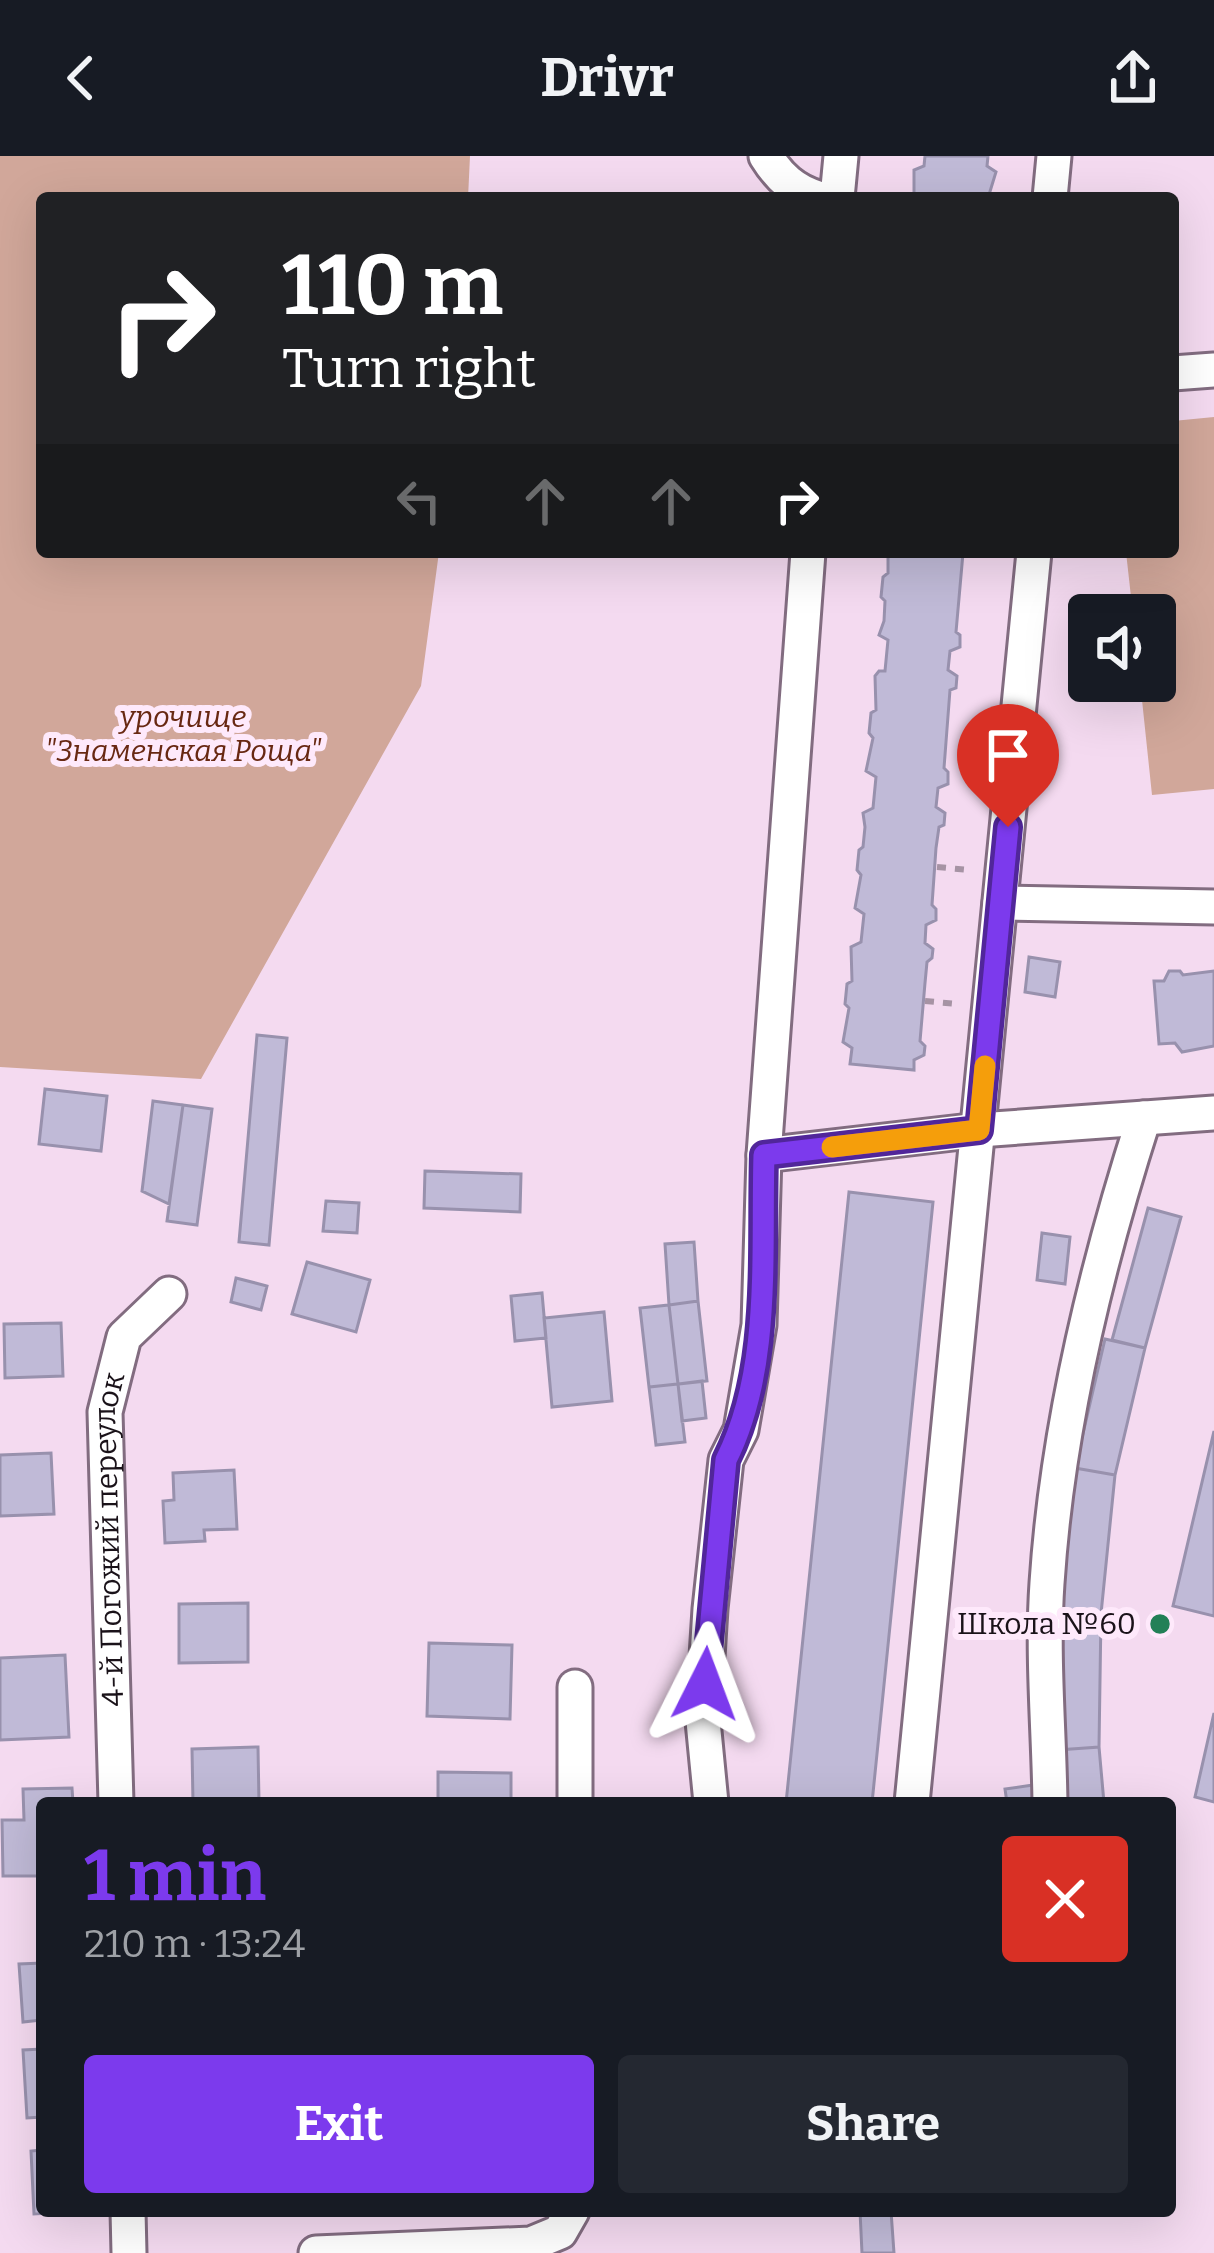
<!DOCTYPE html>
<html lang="en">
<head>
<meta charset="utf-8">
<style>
	:root { --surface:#171b24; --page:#242831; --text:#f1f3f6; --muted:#9ea1a6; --accent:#7c3aed }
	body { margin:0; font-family:Bitter,serif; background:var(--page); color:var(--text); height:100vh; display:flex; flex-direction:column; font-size:45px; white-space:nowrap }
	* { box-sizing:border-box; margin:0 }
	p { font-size:39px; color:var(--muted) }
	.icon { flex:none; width:66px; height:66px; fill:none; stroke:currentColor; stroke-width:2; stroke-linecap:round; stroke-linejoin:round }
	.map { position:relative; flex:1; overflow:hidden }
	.drawer { position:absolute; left:36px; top:1641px; width:1140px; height:420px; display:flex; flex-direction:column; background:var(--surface); border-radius:12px; box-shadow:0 12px 48px #0002 }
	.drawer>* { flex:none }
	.banner { position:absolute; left:36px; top:36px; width:1143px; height:366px; border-radius:12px; box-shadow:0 12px 48px #0002; background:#202124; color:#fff; overflow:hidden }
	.tools { position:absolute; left:1068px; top:438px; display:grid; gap:24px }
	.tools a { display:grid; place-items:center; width:108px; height:108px; border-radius:12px; background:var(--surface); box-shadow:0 12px 48px #0002; font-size:60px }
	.pin { position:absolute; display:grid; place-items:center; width:102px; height:102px; color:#fff; margin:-123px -51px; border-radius:50% 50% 50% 0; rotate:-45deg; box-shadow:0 0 12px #0007 }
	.pin .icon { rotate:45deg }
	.me { position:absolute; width:132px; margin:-66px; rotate:3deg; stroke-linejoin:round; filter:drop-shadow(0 0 9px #0008) }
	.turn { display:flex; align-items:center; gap:42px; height:252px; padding:0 48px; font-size:54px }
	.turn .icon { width:156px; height:156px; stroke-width:2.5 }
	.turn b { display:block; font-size:84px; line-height:102px }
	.lanes { display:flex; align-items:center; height:114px; padding:0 48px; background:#0003; justify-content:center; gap:60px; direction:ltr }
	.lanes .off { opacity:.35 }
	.round { display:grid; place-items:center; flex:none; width:126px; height:126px; border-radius:12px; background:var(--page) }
	.overview { display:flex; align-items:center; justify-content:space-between; height:204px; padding:0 48px }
	h1 { font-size:72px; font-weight:700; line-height:90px; color:var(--accent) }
	.button { display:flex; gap:24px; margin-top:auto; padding:24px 48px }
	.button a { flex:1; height:138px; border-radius:12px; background:var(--accent); color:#fff; font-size:48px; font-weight:700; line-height:138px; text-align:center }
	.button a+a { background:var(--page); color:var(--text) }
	header { display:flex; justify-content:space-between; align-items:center; height:156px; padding:0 48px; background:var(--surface); font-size:54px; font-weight:700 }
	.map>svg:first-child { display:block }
</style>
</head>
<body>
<header><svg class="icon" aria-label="back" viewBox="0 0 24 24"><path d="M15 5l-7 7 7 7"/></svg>Drivr<svg class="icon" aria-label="share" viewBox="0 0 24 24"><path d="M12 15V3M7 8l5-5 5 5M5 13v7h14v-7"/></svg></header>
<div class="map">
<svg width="1214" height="2097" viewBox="0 0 1214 2097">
	<rect width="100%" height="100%" fill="#f4daf0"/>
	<path fill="#d1a79a" d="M 0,0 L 470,0 L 468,42 L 42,42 L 42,396 L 439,396 L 421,530 L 201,923 L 0,911 Z
		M 1214,261 L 1214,633 L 1152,639 L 1140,525 L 1155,525 L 1155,459 L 1133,459 L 1126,396 L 1173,396 L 1173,265 Z"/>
	<path fill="#c0bad7" stroke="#9891ad" stroke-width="3" d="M 925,0 L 988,0 L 987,10 L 996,16 L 988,42 L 914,42 L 914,14 L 924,10 Z
		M 888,396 L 967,396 L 963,397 L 956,476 L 960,479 L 960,491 L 950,495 L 948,514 L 957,520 L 956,532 L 950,534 L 944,612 L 948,616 L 948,628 L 938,632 L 936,651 L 945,657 L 944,669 L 939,671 L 936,692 L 932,749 L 936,753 L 936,764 L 926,769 L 925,787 L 933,793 L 932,802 L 927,806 L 925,827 L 920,885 L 925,890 L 924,899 L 914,904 L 914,914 L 850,908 L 852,892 L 843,886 L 849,852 L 845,848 L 847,828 L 852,825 L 851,791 L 861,786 L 864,758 L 855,752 L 861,719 L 857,714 L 859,694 L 863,691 L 865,671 L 863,657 L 873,652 L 876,621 L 866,615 L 873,582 L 869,577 L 871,557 L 876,554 L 875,520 L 879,515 L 885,515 L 888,484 L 879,479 L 884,465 L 885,445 L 881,441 L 883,421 L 888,417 Z
		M 1029,801 L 1060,806 L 1055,841 L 1025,836 Z
		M 1169,815 L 1180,815 L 1183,819 L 1214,815 L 1214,890 L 1182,896 L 1175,887 L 1159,888 L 1154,825 L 1164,825 Z
		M 257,879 L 287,882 L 269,1089 L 239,1086 Z
		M 45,933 L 107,940 L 101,995 L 39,988 Z
		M 153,945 L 183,949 L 169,1048 L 142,1035 Z
		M 183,949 L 212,953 L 197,1069 L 167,1065 Z
		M 425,1015 L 521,1018 L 520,1056 L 424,1052 Z
		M 849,1036 L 933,1046 L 872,1647 L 786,1647 Z
		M 326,1045 L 359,1047 L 357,1077 L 323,1075 Z
		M 1148,1052 L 1181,1061 L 1145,1192 L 1112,1184 Z
		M 1042,1077 L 1070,1081 L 1065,1128 L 1037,1124 Z
		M 694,1086 L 698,1145 L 669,1149 L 665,1088 Z
		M 307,1106 L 370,1124 L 356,1176 L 292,1158 Z
		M 236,1122 L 267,1130 L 261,1154 L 231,1146 Z
		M 542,1137 L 546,1182 L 515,1185 L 511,1140 Z
		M 698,1145 L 707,1225 L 678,1228 L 669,1149 Z
		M 669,1149 L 678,1228 L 649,1231 L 640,1152 Z
		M 604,1156 L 612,1245 L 552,1251 L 544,1162 Z
		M 61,1167 L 63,1220 L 5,1222 L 4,1168 Z
		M 1105,1183 L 1145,1192 L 1115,1319 L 1075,1312 Z
		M 702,1225 L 706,1262 L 682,1265 L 678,1228 Z
		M 678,1228 L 685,1286 L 656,1289 L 649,1231 Z
		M 1214,1275 L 1214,1460 L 1173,1450 Z
		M 51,1297 L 54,1358 L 0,1360 L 0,1299 Z
		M 1075,1312 L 1115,1319 L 1101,1458 L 1060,1456 Z
		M 234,1314 L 237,1373 L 204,1374 L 205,1385 L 165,1387 L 163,1345 L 174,1344 L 173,1317 Z
		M 248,1447 L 248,1506 L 179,1507 L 179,1448 Z
		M 1060,1456 L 1101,1458 L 1099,1591 L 1058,1594 Z
		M 429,1487 L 512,1489 L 510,1563 L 427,1560 Z
		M 65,1499 L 69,1581 L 0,1584 L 0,1502 Z
		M 1214,1557 L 1214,1646 L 1195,1641 Z
		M 258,1591 L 259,1647 L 193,1647 L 192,1593 Z
		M 1099,1591 L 1104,1647 L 1063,1647 L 1058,1594 Z
		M 438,1616 L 511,1617 L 511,1647 L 438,1647 Z
		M 1033,1629 L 1035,1647 L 1007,1647 L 1005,1633 Z
		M 72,1632 L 73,1647 L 42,1647 L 42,1720 L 3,1720 L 2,1664 L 24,1664 L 23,1633 Z
		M 42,1807 L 42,1864 L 23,1866 L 19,1808 Z
		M 42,1893 L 42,1961 L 27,1962 L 23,1894 Z
		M 42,1994 L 42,2055 L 86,2055 L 34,2058 L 31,1995 Z
		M 860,2055 L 891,2055 L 894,2097 L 862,2097 Z"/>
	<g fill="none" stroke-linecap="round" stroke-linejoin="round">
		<g stroke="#826c80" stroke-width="39">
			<g id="minor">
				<path d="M 766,0 C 779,21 794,35 818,42"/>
				<path d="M 837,42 L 841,0"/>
				<path d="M 1050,42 L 1054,0"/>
				<path d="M 1173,217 L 1214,214"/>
				<path d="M 1000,747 L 1214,751"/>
				<path d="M 764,999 L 979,974 L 1214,957"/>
				<path id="s1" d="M 116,1647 L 105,1256 L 124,1181 L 169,1138"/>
				<path d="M 575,1647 L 575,1531"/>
				<path d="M 711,1647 L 703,1565 L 710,1453 L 726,1304 L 741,1274 L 759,1169 L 764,999 L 808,396"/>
				<path d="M 912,1647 L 1034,396"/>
				<path d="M 1050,1647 C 1049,1574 1042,1499 1047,1427 C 1057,1274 1097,1108 1144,962"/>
				<path d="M 128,2055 L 129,2097"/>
				<path d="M 316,2097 L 531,2088 L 560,2076 L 572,2055"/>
			</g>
		</g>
		<path stroke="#a693a4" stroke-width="6" stroke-dasharray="9 9" stroke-linecap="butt" d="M 937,711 L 969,714
			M 925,845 L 957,848"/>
		<use href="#minor" stroke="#fff" stroke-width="33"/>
	</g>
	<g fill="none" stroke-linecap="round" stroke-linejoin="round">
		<g stroke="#51269a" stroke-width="30">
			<path id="route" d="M 705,1528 L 726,1304 C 772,1213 761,1098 764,999 L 979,974 L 1008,671"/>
		</g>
		<use href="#route" stroke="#7c3aed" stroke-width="21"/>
		<path stroke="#f59e0b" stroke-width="21" d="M 832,991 L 979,974 L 985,910"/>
	</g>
	<circle fill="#238057" stroke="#fee9fb" stroke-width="4.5" cx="1160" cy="1468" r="12"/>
	<g text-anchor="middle" stroke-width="12" stroke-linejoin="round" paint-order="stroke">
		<g font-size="30" font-style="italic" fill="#682812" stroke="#fee9fb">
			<text x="183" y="571">урочище<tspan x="183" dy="34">"Знаменская Роща"</tspan></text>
		</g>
		<g font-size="30" fill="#1a1219" stroke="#fee9fb">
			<text dy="10" stroke="none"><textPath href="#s1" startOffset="264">4-й Погожий переулок</textPath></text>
		</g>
		<g font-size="30" fill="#1a1219" stroke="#fee9fb" text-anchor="end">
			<text x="1136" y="1478">Школа №60</text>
		</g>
	</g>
</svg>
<div class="tools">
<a><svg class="icon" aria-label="sound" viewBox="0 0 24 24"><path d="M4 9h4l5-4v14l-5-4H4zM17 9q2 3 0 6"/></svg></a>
</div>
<div class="pin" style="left:1008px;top:671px;background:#d93025"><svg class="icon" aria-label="arrive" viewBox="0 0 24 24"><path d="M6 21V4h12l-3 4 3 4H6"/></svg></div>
<svg class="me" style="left:705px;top:1528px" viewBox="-20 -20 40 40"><path d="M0-17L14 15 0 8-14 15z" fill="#7c3aed" stroke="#fff" stroke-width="4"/></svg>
<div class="banner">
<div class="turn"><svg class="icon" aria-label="right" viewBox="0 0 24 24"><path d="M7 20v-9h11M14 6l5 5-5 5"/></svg><div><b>110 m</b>Turn right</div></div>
<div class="lanes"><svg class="icon off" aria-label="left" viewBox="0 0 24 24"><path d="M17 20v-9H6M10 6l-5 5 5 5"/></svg><svg class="icon off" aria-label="ahead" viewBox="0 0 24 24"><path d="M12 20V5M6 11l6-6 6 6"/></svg><svg class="icon off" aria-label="ahead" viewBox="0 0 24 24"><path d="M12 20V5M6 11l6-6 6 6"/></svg><svg class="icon" aria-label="right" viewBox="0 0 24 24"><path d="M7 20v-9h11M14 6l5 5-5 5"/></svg></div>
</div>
<section class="drawer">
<div class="overview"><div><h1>1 min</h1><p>210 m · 13:24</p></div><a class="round" style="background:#d93025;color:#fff"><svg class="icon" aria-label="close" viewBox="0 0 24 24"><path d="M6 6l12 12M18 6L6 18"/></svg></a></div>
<div class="button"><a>Exit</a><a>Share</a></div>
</section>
</div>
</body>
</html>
